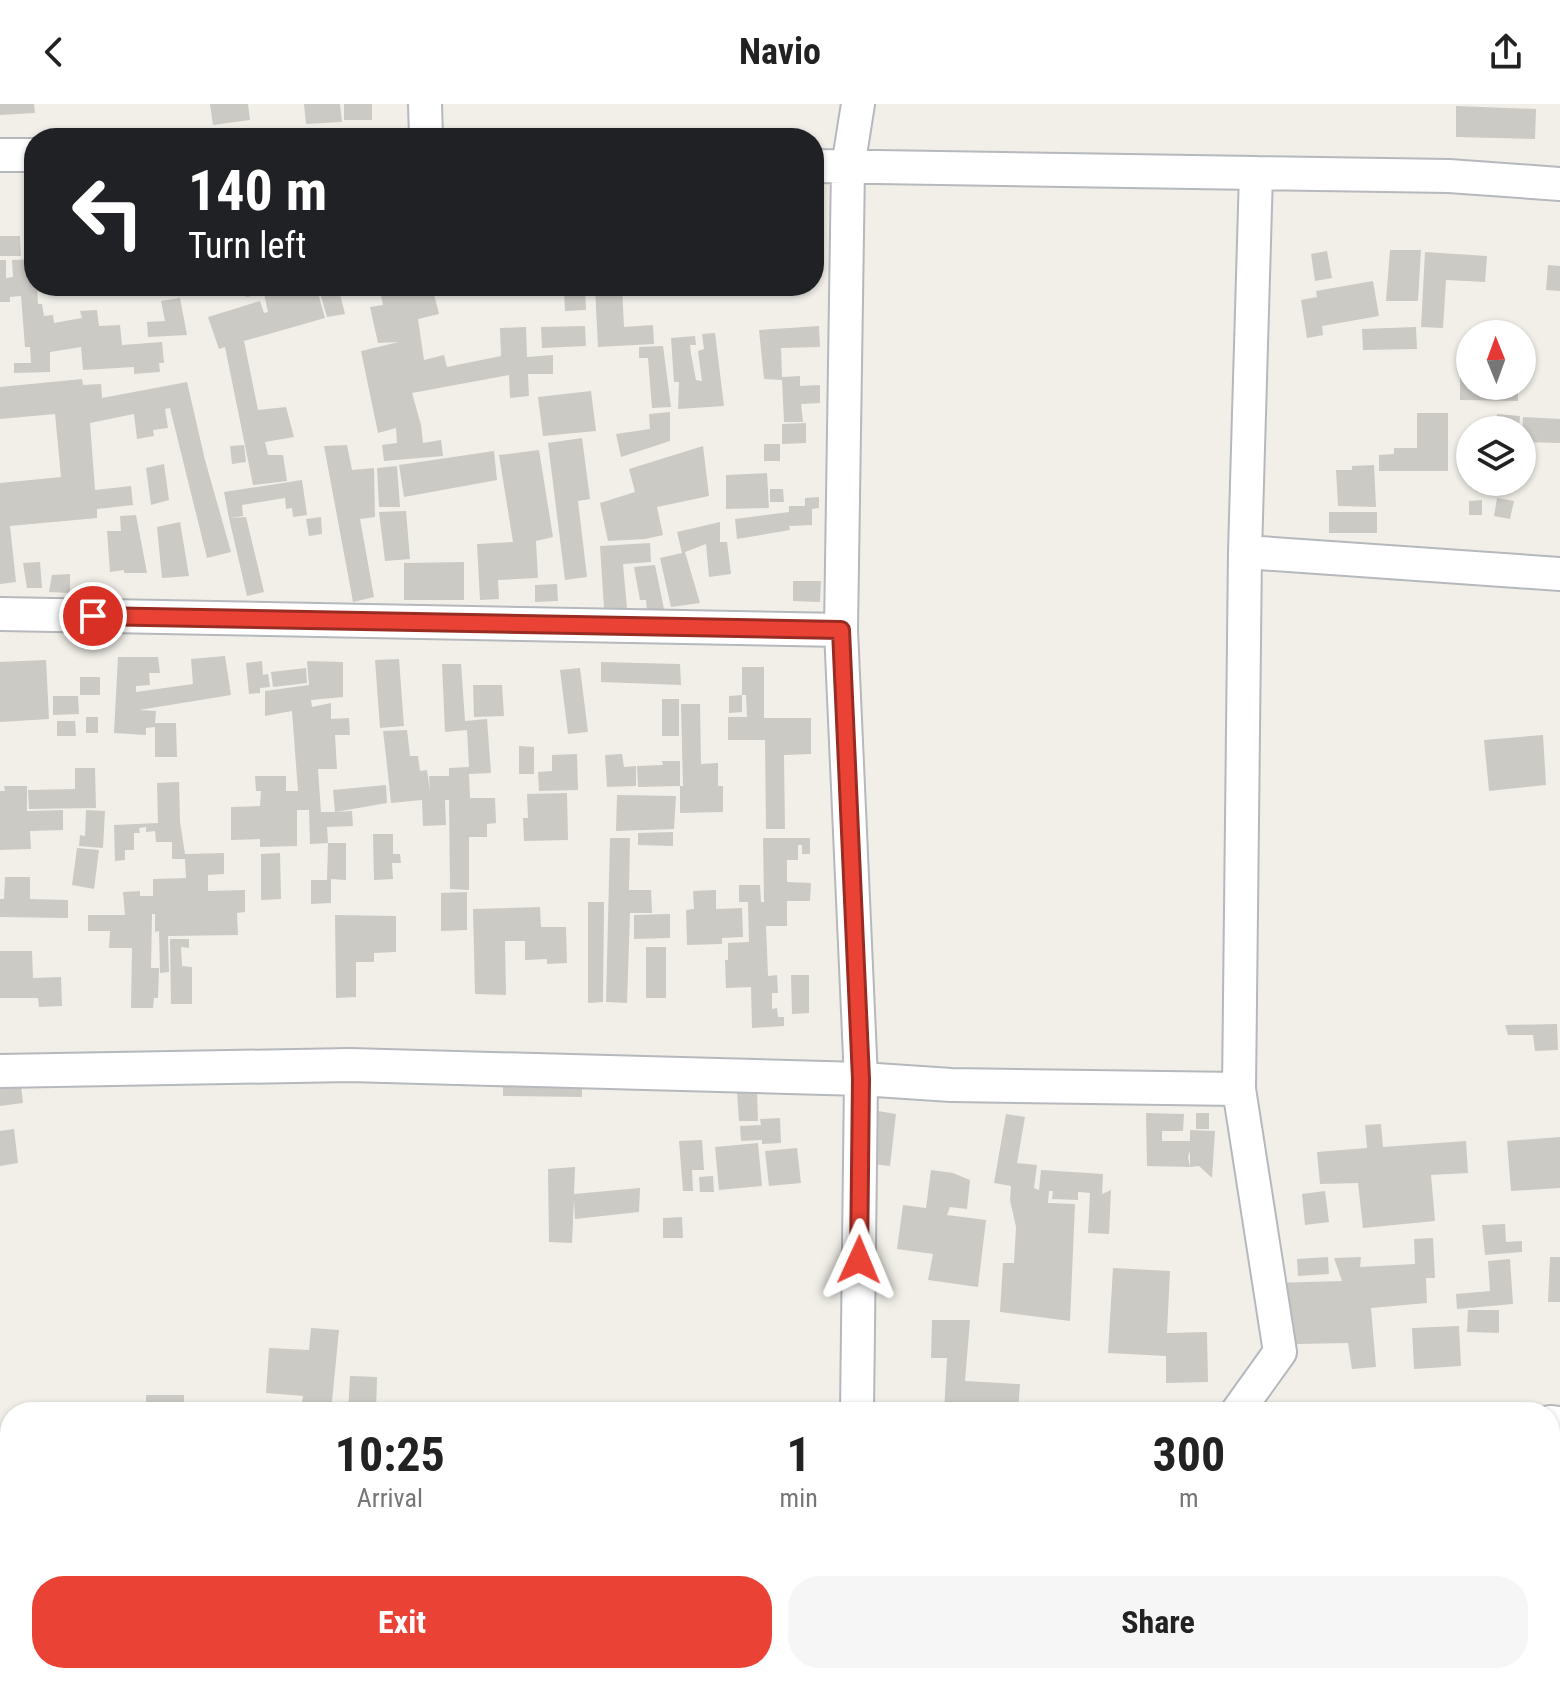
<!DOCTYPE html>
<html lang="en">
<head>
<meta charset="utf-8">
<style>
	:root { --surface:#fff; --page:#f6f6f6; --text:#222; --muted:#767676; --accent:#ea4335 }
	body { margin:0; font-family:"Roboto Condensed",sans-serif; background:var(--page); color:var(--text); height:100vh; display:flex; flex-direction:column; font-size:30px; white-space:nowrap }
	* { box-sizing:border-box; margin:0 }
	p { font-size:26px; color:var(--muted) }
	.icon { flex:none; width:44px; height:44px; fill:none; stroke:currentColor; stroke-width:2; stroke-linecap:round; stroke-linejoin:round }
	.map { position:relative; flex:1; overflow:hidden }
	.details { position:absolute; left:0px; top:1298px; width:1560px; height:282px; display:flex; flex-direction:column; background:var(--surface); border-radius:32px 32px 0 0; box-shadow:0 2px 6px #0004 }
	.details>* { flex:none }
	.hud { position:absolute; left:24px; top:24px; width:800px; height:168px; border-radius:32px; box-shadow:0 2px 6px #0004; background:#202124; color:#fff; overflow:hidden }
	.needle { width:52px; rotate:359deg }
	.fabs { position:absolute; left:1456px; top:216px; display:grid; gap:16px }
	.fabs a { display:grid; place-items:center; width:80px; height:80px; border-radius:50%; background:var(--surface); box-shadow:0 2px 6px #0004; font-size:40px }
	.pin { position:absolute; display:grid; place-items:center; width:68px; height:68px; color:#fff; margin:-34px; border:4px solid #fff; border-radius:50%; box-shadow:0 2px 8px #0007 }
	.me { position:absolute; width:88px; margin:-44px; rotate:1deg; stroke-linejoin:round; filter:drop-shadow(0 0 6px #0008) }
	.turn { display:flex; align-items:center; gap:28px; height:168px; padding:0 32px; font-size:36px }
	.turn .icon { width:104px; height:104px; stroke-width:2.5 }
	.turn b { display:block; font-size:56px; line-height:68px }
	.eta { display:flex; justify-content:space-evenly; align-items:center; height:136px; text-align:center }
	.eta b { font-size:48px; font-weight:700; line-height:56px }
	.cta { display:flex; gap:16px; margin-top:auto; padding:16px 32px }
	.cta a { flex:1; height:92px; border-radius:32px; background:var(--accent); color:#fff; font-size:32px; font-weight:700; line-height:92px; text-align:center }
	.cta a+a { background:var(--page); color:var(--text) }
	header { display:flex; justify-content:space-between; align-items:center; height:104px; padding:0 32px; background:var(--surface); font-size:36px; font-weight:700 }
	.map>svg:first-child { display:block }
</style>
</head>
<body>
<header><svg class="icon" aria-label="back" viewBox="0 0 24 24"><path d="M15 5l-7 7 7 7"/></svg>Navio<svg class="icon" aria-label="share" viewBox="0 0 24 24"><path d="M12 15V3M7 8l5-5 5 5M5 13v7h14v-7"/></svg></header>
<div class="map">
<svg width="1560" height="1579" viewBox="0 0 1560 1579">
	<rect width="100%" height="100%" fill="#f1efe8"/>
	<path fill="#cccac5" d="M 0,0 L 34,0 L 35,9 L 0,11 Z
		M 210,0 L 248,0 L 250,16 L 213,21 Z
		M 304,0 L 340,0 L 342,18 L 306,20 Z
		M 344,0 L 372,0 L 372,16 L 344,16 Z
		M 1456,2 L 1536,5 L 1535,35 L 1456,33 Z
		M 0,132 L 20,132 L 21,152 L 0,152 Z
		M 1390,146 L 1421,146 L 1418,197 L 1386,197 Z
		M 1327,147 L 1332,174 L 1315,177 L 1311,150 Z
		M 1425,148 L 1487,152 L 1485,178 L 1446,176 L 1443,224 L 1421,223 Z
		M 34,155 L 34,182 L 37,182 L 38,200 L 42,200 L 44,212 L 53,211 L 54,219 L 82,214 L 80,207 L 97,206 L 99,222 L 120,221 L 122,241 L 162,238 L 164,259 L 159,259 L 160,268 L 134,270 L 134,263 L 83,266 L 81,243 L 50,248 L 50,268 L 14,269 L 14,259 L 31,259 L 30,243 L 25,243 L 21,192 L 10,193 L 10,198 L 0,198 L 0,156 L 6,156 L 6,174 L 13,173 L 12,156 Z
		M 1548,161 L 1560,162 L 1560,187 L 1546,186 Z
		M 1373,177 L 1379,212 L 1322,222 L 1323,231 L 1307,234 L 1301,196 L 1317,193 L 1316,187 Z
		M 244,182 L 296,182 L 298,189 L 307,185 L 306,182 L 316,182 L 325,214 L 244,237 L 258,306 L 286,303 L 294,333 L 265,338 L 268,351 L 283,351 L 287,377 L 253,381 L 225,243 L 219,245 L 208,213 L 260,197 L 264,209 L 268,208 L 264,190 L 246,193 Z
		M 318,182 L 338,182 L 345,210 L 327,213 Z
		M 379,182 L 456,182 L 434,190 L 439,210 L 418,215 L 424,256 L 444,251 L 447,263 L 501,252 L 500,224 L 526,223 L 527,253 L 553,251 L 553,270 L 528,270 L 529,292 L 510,294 L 509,271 L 412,289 L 421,321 L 423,339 L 441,336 L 443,352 L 384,357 L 382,341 L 397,339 L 396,324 L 378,329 L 361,247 L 399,238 L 378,239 L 370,203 L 383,201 Z
		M 622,183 L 624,223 L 653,221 L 654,240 L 598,243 L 595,184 Z
		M 564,185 L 585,185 L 586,206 L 565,207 Z
		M 180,194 L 187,231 L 148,233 L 147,218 L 165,217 L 161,197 Z
		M 585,222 L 586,242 L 542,244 L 541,223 Z
		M 819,222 L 820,243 L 781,244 L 782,273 L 800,272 L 800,282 L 820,281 L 820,299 L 801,300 L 803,318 L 784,318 L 782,276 L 764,275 L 759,226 Z
		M 1416,223 L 1417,245 L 1363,246 L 1362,225 Z
		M 715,229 L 724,302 L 678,305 L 679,278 L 674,278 L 671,234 L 695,232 L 696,241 L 690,241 L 691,250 L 696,276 L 702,277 L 698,247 L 704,245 L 702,230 Z
		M 663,242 L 671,303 L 652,304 L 648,254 L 639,254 L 639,243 Z
		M 1460,269 L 1470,269 L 1470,282 L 1518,282 L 1518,297 L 1460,296 Z
		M 82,275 L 83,281 L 101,280 L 102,294 L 187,278 L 205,356 L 231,448 L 207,454 L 170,304 L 165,305 L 168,324 L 153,326 L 154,332 L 137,335 L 134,310 L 90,319 L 95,386 L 131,382 L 133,401 L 97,405 L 97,414 L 10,422 L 16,478 L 0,480 L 0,379 L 61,373 L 55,310 L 0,315 L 0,283 Z
		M 591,287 L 596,327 L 543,332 L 538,293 Z
		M 670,308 L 670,337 L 621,353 L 616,330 L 650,325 L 649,310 Z
		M 1417,309 L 1448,309 L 1448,367 L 1379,367 L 1379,351 L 1394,350 L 1394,344 L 1417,344 Z
		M 1497,310 L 1520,312 L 1519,326 L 1485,326 L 1486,317 L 1496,318 Z
		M 1523,313 L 1560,315 L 1560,339 L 1522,338 Z
		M 806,319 L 806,339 L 782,340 L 782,320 Z
		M 582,334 L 590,395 L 578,397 L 587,473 L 565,476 L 548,339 Z
		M 764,340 L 780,340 L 780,357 L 764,357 Z
		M 244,341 L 246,358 L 232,360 L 230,342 Z
		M 347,341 L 352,366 L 374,364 L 375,413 L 360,415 L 374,493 L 353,498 L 324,342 Z
		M 703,342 L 709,392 L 657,403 L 663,431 L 645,435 L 608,437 L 600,399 L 635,388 L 629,365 Z
		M 539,346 L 553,433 L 536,437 L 538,474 L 498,476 L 499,495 L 480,496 L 477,440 L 513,438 L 499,351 Z
		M 494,347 L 497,376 L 404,393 L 399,361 Z
		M 164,360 L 169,396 L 151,401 L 146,364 Z
		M 1374,361 L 1376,403 L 1338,402 L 1336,366 L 1352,366 L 1352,362 Z
		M 397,362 L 400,403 L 379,403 L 377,364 Z
		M 767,369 L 769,404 L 726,405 L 726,371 Z
		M 302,376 L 307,411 L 293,413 L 292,404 L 286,405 L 285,394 L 242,401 L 243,412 L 229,414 L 224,388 Z
		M 770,385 L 783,385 L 784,398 L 770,398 Z
		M 819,393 L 819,404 L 812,405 L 812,421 L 789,422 L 790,426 L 737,435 L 735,415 L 789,408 L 789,402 L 805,402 L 805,394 Z
		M 1497,394 L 1514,397 L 1510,415 L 1494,412 Z
		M 1482,396 L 1482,411 L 1469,411 L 1469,397 Z
		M 406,407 L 410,455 L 385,457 L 379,408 Z
		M 1329,408 L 1377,408 L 1377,429 L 1329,429 Z
		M 136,411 L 147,469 L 124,469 L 124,466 L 110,468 L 107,427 L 121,427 L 120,412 Z
		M 246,413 L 264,488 L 247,492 L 229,414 Z
		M 321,413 L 322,430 L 309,432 L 306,415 Z
		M 180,418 L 189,472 L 162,474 L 157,423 Z
		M 720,418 L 720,438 L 727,438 L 731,470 L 709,473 L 706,440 L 685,448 L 700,499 L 671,503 L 660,454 L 682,449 L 677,428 Z
		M 650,439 L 651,458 L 623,460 L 627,504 L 604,504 L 600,442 Z
		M 40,458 L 42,484 L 27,484 L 23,459 Z
		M 464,458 L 464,496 L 404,496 L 404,459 Z
		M 655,461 L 664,505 L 647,507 L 646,496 L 640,496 L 634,463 Z
		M 70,470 L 70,489 L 49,488 L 52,471 Z
		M 793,477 L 821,477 L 820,498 L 793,497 Z
		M 557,480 L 558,497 L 535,498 L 535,481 Z
		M 225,552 L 231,591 L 139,606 L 156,607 L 155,619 L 176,619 L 177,653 L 155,653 L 155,623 L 146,624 L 146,631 L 114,629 L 118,553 L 158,553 L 160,569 L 149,569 L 150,581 L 136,582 L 136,588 L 193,580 L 191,555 Z
		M 399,555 L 404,622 L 380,624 L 375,556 Z
		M 46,556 L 49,615 L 0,618 L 0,558 Z
		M 262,557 L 263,571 L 268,570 L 270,583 L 260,584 L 260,589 L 249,590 L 246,559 Z
		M 307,557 L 343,558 L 343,593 L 311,596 L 312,603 L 331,599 L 331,615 L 349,614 L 350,631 L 335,631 L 337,665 L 318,665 L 321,708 L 335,708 L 333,686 L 386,681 L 387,699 L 335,708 L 352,707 L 353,722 L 327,723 L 328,739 L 346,739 L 346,776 L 331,775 L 331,799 L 311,800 L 311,776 L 327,776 L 328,739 L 310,740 L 309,706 L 297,706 L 297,742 L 260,743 L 260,735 L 231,736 L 231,703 L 260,702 L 261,687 L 256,687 L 255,672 L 286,672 L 286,687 L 298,687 L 292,607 L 265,612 L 265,587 L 309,581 Z
		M 601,558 L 680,560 L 681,581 L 601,578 Z
		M 442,560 L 461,560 L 465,617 L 487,615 L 491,669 L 469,670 L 470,694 L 495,694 L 496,719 L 487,720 L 487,733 L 469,733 L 469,786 L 450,785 L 449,696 L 445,696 L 446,721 L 423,722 L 422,696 L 391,699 L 386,652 L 383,627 L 407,626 L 410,652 L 418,652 L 420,667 L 427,666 L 430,688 L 429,672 L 449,672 L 449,664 L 469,663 L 467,626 L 445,628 Z
		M 742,563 L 764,563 L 764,614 L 811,614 L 811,650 L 784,651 L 785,725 L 766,725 L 765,636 L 728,636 L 728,613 L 747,613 L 746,591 L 742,591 Z
		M 306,564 L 307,579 L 273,583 L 271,568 Z
		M 580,564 L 588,628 L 568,630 L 560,566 Z
		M 80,573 L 100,573 L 100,591 L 80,591 Z
		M 473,581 L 502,581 L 504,612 L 474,613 Z
		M 742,591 L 742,608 L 729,609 L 729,592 Z
		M 53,592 L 78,592 L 79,610 L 53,611 Z
		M 662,595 L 679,595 L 679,632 L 662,632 Z
		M 681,600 L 700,600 L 701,660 L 718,659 L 718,682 L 723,682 L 723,708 L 680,709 L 680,682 L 683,682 Z
		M 86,613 L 98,613 L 98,629 L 86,629 Z
		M 57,617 L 75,617 L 76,632 L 57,632 Z
		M 1543,631 L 1546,681 L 1489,687 L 1484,636 Z
		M 519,642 L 534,643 L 534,670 L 519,670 Z
		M 577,650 L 578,686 L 539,687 L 538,668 L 552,667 L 552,651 Z
		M 622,650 L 624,663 L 636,662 L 636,682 L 607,683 L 605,651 Z
		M 662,657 L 680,657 L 680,682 L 638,683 L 637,662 L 663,661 Z
		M 75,664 L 95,664 L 96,704 L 29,705 L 28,686 L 75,685 Z
		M 179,678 L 180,718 L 185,750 L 224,749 L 224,770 L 208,771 L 208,787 L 245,786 L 245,808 L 237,809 L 238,831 L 168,832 L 169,868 L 160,869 L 159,827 L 155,828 L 155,810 L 152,810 L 151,864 L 159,864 L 158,894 L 154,894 L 153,904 L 131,904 L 132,844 L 109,844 L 110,827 L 88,827 L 88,811 L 125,811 L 123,788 L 140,787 L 140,792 L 153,792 L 153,775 L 186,774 L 185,755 L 172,755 L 172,738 L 156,738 L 155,727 L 146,728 L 146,723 L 139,724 L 140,729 L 134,729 L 134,746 L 125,746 L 125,756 L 115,757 L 114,721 L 158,719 L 157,679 Z
		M 4,682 L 27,682 L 27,707 L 63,706 L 63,726 L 30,727 L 31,745 L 0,746 L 0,687 L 5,687 Z
		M 567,689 L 568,736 L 524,737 L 523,714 L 528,714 L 527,690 Z
		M 617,691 L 676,692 L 674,725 L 616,727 Z
		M 86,706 L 105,707 L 103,744 L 79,742 L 80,731 L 85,732 Z
		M 673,728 L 673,742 L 638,741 L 638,729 Z
		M 373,730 L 393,730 L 393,750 L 400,750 L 401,759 L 392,759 L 393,775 L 374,776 Z
		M 610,734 L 630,734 L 629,786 L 651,786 L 652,809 L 630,809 L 627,899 L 606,898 Z
		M 763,734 L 810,734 L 810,750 L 802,750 L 802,741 L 798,741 L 798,756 L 787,756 L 787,778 L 811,779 L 810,797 L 787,797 L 787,822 L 766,822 L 768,872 L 777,871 L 778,889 L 772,889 L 772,905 L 777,904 L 778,913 L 784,913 L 784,922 L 752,924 L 751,883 L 726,884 L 725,856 L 728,856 L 728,839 L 749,838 L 748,798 L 739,798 L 739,781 L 760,781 L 761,798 L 764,798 Z
		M 77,744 L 99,746 L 94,785 L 72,781 Z
		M 280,749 L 281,795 L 261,796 L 261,750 Z
		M 5,773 L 30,773 L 30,795 L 68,796 L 68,814 L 0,813 L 0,795 L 4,795 Z
		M 716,786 L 716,805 L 742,804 L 743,833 L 722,834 L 722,840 L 687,841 L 686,806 L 694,805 L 693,787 Z
		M 467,788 L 467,826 L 441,827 L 441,789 Z
		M 588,798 L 604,798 L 603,898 L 588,899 Z
		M 540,803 L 541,823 L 566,823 L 567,859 L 547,860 L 547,855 L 525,856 L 525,837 L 505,837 L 506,891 L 475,890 L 473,805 Z
		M 670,810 L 670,834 L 634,835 L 634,811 Z
		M 335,811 L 396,812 L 396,848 L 374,849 L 374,858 L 356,858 L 356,893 L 336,894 Z
		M 170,835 L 189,835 L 189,844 L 181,843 L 182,862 L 192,863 L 192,900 L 171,900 Z
		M 646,843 L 666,843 L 666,894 L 646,894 Z
		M 0,847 L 32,847 L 33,874 L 61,873 L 62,902 L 39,903 L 38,894 L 0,894 Z
		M 791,871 L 809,871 L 809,909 L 792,910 Z
		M 1557,920 L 1558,946 L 1535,947 L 1533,931 L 1508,931 L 1505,921 Z
		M 503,957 L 582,957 L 582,993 L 503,992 Z
		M 20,972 L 23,999 L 0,1002 L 0,974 Z
		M 757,987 L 758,1017 L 739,1017 L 737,988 Z
		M 878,1007 L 896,1010 L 890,1062 L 872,1060 Z
		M 1146,1009 L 1184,1010 L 1183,1027 L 1162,1027 L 1162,1037 L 1190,1037 L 1190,1026 L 1215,1027 L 1212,1074 L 1199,1062 L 1190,1063 L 1190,1047 L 1188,1053 L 1190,1063 L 1147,1062 Z
		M 1196,1009 L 1209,1009 L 1209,1025 L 1196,1025 Z
		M 1006,1010 L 1025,1013 L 1017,1059 L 1037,1061 L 1034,1084 L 1039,1086 L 1041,1066 L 1103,1070 L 1102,1090 L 1111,1086 L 1109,1130 L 1088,1129 L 1090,1089 L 1078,1088 L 1078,1096 L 1052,1095 L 1053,1087 L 1049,1087 L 1048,1099 L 1075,1100 L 1070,1217 L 1000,1208 L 1003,1159 L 1014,1159 L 1016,1123 L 1010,1096 L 1011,1082 L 994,1079 Z
		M 780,1014 L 781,1039 L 762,1040 L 762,1036 L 741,1037 L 740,1022 L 761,1021 L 760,1015 Z
		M 1381,1020 L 1383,1043 L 1466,1037 L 1468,1069 L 1431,1071 L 1435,1117 L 1363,1124 L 1358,1079 L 1320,1080 L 1317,1048 L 1367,1044 L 1365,1021 Z
		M 14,1025 L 18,1059 L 0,1062 L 0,1027 Z
		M 1560,1033 L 1560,1084 L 1511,1087 L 1507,1037 Z
		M 702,1036 L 704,1066 L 692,1066 L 693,1087 L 683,1087 L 679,1037 Z
		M 758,1039 L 762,1082 L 719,1086 L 715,1043 Z
		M 797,1044 L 801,1079 L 769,1082 L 765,1047 Z
		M 575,1063 L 574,1090 L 640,1084 L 639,1108 L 575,1115 L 574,1095 L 572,1139 L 549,1138 L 548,1065 Z
		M 931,1066 L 953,1069 L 970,1076 L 967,1105 L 950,1103 L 947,1111 L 986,1116 L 978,1183 L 928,1176 L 933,1150 L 897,1145 L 903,1101 L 926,1104 Z
		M 713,1072 L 714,1088 L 700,1088 L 699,1073 Z
		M 1325,1087 L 1329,1118 L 1305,1121 L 1302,1090 Z
		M 682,1113 L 683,1134 L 663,1134 L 663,1114 Z
		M 1505,1120 L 1506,1138 L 1522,1137 L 1522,1148 L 1485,1151 L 1482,1121 Z
		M 1433,1134 L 1435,1174 L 1426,1174 L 1427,1199 L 1371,1204 L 1376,1263 L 1352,1265 L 1348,1239 L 1297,1240 L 1297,1255 L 1280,1248 L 1271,1179 L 1342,1177 L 1334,1154 L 1361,1153 L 1360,1163 L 1415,1160 L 1414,1135 Z
		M 1328,1153 L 1329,1170 L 1298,1172 L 1297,1155 Z
		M 1550,1153 L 1560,1153 L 1560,1198 L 1548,1198 Z
		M 1510,1155 L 1513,1200 L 1457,1205 L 1456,1190 L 1490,1187 L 1488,1157 Z
		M 1113,1164 L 1170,1167 L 1167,1229 L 1207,1228 L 1208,1278 L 1166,1279 L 1166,1252 L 1108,1249 Z
		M 1468,1206 L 1499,1206 L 1499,1229 L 1467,1228 Z
		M 932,1216 L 970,1216 L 965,1277 L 1020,1280 L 1018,1308 L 944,1308 L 947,1254 L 931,1254 Z
		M 1459,1222 L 1461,1262 L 1414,1265 L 1412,1224 Z
		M 311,1224 L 339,1226 L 331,1308 L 301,1308 L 303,1292 L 266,1289 L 269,1244 L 309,1246 Z
		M 350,1272 L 377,1273 L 376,1308 L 348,1308 Z
		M 146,1291 L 184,1291 L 184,1308 L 146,1308 Z
		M 1550,1370 L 1560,1372 L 1560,1432 L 1550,1430 Z"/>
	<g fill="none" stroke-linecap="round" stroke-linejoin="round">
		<g stroke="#b5b8bc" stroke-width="36">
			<path id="street" d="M 425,0 L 426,34
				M 0,51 L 34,51
				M 814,62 L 1449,72 L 1560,80
				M 1245,448 L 1560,470
				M 0,510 L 841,526
				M 0,967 L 350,961 L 861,975 L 951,981 L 1239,985
				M 857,1308 L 861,975 L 841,526 L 848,63 L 858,0
				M 1237,1308 L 1280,1248 L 1239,985 L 1245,448 L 1256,69
				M 1550,1318 L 1560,1319"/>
		</g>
		<g stroke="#b6babf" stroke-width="48">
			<path id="secondary" d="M 0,1471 L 10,1472
				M 0,1508 L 10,1509
				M 693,1570 L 803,1579
				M 1133,1570 L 1238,1579"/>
		</g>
		<use href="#street" stroke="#fff" stroke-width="32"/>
		<use href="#secondary" stroke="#fff" stroke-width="44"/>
	</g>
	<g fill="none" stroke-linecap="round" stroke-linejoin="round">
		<g stroke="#982c22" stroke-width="20">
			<path id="route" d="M 93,512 L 841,526 L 861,975 L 859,1156"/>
		</g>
		<use href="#route" stroke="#ea4335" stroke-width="14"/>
	</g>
</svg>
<div class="fabs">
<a><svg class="needle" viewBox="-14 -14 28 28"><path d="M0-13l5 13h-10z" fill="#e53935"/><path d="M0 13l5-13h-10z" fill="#767676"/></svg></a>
<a><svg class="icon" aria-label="layers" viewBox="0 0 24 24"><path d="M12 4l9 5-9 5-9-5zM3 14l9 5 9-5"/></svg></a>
</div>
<div class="pin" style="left:93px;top:512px;background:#d93025"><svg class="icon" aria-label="arrive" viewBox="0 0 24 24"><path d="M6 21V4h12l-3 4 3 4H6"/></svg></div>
<svg class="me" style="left:859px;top:1156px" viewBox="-20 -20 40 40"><path d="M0-17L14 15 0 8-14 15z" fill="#ea4335" stroke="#fff" stroke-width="4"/></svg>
<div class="hud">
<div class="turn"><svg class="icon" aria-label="left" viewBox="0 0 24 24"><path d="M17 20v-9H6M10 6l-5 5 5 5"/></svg><div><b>140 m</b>Turn left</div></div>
</div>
<section class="details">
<div class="eta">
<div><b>10:25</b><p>Arrival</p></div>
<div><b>1</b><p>min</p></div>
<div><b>300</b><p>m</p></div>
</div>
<div class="cta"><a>Exit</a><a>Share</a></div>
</section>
</div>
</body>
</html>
